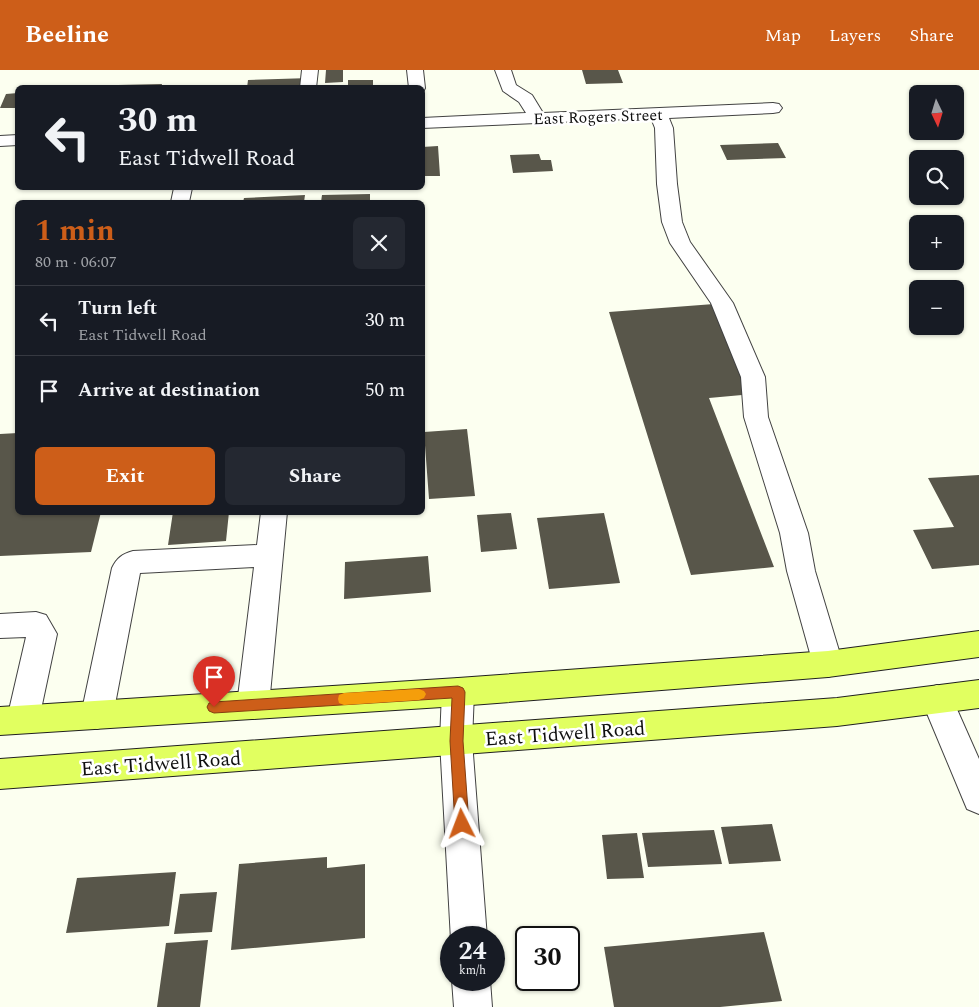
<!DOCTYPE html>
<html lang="en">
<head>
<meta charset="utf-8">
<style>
	:root { --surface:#171b24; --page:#242831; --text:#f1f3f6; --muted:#9ea1a6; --line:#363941; --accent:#cd5e19 }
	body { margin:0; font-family:Spectral,serif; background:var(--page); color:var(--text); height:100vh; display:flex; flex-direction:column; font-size:19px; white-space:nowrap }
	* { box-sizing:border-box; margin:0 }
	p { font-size:16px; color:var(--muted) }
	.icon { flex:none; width:28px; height:28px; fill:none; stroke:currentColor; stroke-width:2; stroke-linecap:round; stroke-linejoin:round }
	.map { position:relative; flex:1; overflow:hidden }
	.details { position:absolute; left:15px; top:130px; width:410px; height:315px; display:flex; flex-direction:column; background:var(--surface); border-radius:8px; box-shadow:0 1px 4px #0004 }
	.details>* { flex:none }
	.banner { position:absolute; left:15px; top:15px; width:410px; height:105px; border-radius:8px; box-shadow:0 1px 4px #0004; background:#171b24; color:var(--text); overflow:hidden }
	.needle { width:32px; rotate:176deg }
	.fabs { position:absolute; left:909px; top:15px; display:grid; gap:10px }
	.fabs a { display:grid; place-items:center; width:55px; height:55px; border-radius:8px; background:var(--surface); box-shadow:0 1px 4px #0004; font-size:25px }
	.speed { position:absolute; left:440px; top:856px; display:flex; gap:10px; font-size:25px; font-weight:700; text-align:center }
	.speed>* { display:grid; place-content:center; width:65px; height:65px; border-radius:50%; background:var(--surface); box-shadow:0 1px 4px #0004; line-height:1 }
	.speed small { font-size:12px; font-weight:400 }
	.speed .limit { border:2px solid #111; border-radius:8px; background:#fff; color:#111 }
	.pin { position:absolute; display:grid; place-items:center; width:42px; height:42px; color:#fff; margin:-51px -21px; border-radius:50% 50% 50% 0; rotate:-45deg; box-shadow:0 0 5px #0007 }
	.pin .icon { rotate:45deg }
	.me { position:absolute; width:55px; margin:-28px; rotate:357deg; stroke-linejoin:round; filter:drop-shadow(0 0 4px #0008) }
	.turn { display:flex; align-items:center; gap:18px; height:105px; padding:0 20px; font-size:22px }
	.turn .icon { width:65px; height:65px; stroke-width:2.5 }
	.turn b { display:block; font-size:35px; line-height:42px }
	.round { display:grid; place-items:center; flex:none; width:52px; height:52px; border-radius:8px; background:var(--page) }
	.overview { display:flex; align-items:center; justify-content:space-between; height:85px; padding:0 20px }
	h1 { font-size:30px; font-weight:700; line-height:38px; color:var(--accent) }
	.action { display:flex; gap:10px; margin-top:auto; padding:10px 20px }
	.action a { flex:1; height:58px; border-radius:8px; background:var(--accent); color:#fff; font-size:20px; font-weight:700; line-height:58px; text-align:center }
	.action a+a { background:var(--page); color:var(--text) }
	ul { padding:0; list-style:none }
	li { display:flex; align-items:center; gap:15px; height:70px; padding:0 20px; border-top:1px solid var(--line) }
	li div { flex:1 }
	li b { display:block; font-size:19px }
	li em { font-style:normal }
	header { display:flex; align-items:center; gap:30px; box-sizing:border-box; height:70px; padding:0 25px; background:var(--accent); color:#fff }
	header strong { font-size:24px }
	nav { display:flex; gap:28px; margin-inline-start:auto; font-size:18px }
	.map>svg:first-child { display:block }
</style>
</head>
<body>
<header>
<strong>Beeline</strong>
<nav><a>Map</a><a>Layers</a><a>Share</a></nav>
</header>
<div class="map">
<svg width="979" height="937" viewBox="0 0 979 937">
	<rect width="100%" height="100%" fill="#fcfff0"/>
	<path fill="#58564a" d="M 326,0 L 343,0 L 343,12 L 325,13 Z
		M 582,0 L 618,0 L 623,13 L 586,14 Z
		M 310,8 L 308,18 L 247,18 L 248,10 Z
		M 348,10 L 373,10 L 373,18 L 348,18 Z
		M 162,14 L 161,18 L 117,18 L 118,15 Z
		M 18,23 L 18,38 L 0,38 L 6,24 Z
		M 778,73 L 786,88 L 727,90 L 720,75 Z
		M 438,76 L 440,106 L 422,106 L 422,77 Z
		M 539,84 L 541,90 L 551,90 L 553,101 L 513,103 L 510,85 Z
		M 370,124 L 370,132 L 321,132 L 322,125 Z
		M 305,125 L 304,132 L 243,132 L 244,128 Z
		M 714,234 L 753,324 L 709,328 L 774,497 L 691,505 L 609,242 Z
		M 467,359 L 475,426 L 429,429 L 424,362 Z
		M 18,363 L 18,442 L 101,442 L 91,482 L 0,486 L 0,364 Z
		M 979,405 L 979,495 L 932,499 L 913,460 L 954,457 L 928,408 Z
		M 173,442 L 229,442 L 226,471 L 168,475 Z
		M 511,443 L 517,479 L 481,482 L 477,445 Z
		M 604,443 L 620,513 L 549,519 L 537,448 Z
		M 428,486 L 431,522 L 344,529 L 345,492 Z
		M 772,754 L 781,791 L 729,794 L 721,757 Z
		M 714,760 L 722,794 L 648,797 L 642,763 Z
		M 637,763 L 644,808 L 607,809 L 602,765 Z
		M 327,787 L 327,798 L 365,794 L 365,868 L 231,880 L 239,794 Z
		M 176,802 L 169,856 L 66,863 L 77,808 Z
		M 217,822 L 212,862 L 174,864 L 180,824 Z
		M 764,862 L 782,931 L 720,937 L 614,937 L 604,877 Z
		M 208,870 L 200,937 L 157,937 L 166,873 Z"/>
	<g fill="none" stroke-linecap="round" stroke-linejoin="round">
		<g stroke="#424242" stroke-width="2">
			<path id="minor" d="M 302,0 L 318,0 L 316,18 L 300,18 Z
				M 407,0 L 423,0 L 425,18 L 423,22 L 422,18 L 409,18 Z
				M 495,0 L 511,0 L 516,15 L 532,25 L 543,43 L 773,33 L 779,34 L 782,38 L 779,42 L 773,43 L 669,48 L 673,58 L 677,114 L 682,152 L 690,172 L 733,233 L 765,307 L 768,347 L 808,463 L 815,501 L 843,594 L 839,603 L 828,607 L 817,603 L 813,594 L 787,501 L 780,463 L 744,347 L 741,307 L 711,233 L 670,173 L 662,152 L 657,114 L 655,58 L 651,48 L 422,58 L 422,48 L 526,43 L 519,32 L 503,21 Z
				M 18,65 L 18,75 L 0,76 L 0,66 Z
				M 174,118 L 192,118 L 189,132 L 171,132 Z
				M 261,442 L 287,442 L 269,635 L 264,645 L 253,649 L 242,645 L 237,635 L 254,497 L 140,503 L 113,645 L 108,655 L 97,659 L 86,655 L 81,645 L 112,498 C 117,488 122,484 133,481 L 257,475 Z
				M 36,542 L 46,545 L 57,564 L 39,649 L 34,659 L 23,663 L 12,659 L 7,649 L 26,567 L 0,568 L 0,544 Z
				M 458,608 L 469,612 L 474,622 L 472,671 L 487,868 L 451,868 L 451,870 L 440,671 L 442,622 L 447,612 Z
				M 937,615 L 948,619 L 979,689 L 979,744 L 967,739 L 921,629 L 926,619 Z
				M 452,910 L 490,910 L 492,937 L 454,937 Z"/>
		</g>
		<g stroke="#202020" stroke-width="2">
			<path id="major" d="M 979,561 L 979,587 L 828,607 L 458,636 L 0,665 L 0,637 L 458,608 L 828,581 Z
				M 979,610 L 979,638 L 837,656 L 0,719 L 0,689 L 837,628 Z"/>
		</g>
		<use href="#minor" fill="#fff" fill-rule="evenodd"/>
		<use href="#major" fill="#e1ff60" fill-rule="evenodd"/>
	</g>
	<path fill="#cd5e19" stroke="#853d10" d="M 458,616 L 463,618 L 465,622 L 463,671 L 469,754 L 467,759 L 462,761 L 457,759 L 455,754 L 450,671 L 452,628 L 214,643 L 209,641 L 207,637 L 209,633 L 214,632 Z"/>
	<path fill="#f59e0b" d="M 419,619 L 424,621 L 426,624 L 424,628 L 419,630 L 344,635 L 339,633 L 338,629 L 339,625 L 344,623 Z"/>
	<g text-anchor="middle" stroke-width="5" stroke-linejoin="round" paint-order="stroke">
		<g font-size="16" fill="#0f0f0f" stroke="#fff">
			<text transform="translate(598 46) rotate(-2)" y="6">East Rogers Street</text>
		</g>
		<g font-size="20" fill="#0f0f0f" stroke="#fff">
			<text transform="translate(565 663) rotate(-4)" y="7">East Tidwell Road</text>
			<text transform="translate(161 693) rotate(-4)" y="7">East Tidwell Road</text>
		</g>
	</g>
</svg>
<div class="fabs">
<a><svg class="needle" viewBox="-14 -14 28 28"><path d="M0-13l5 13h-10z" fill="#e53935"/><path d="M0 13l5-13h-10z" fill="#9ea1a6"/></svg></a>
<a><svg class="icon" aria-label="search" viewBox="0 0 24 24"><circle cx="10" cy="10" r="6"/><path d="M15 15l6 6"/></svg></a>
<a>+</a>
<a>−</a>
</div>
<div class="speed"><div>24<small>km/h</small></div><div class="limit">30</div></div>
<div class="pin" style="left:214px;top:637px;background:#d93025"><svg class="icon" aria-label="arrive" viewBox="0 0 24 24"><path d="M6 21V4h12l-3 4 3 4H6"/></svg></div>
<svg class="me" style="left:462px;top:754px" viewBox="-20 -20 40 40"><path d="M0-17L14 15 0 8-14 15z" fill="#cd5e19" stroke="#fff" stroke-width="4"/></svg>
<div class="banner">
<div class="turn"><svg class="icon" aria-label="left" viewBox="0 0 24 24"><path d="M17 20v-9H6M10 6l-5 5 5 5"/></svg><div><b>30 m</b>East Tidwell Road</div></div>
</div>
<section class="details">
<div class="overview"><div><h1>1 min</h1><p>80 m · 06:07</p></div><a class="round"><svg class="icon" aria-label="close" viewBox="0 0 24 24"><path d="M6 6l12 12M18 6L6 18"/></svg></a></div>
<ul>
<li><svg class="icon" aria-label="left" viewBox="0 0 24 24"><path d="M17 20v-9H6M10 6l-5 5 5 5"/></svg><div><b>Turn left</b><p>East Tidwell Road</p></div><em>30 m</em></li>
<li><svg class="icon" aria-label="arrive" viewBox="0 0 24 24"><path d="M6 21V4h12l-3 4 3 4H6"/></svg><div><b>Arrive at destination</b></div><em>50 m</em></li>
</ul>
<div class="action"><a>Exit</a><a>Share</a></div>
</section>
</div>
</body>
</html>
